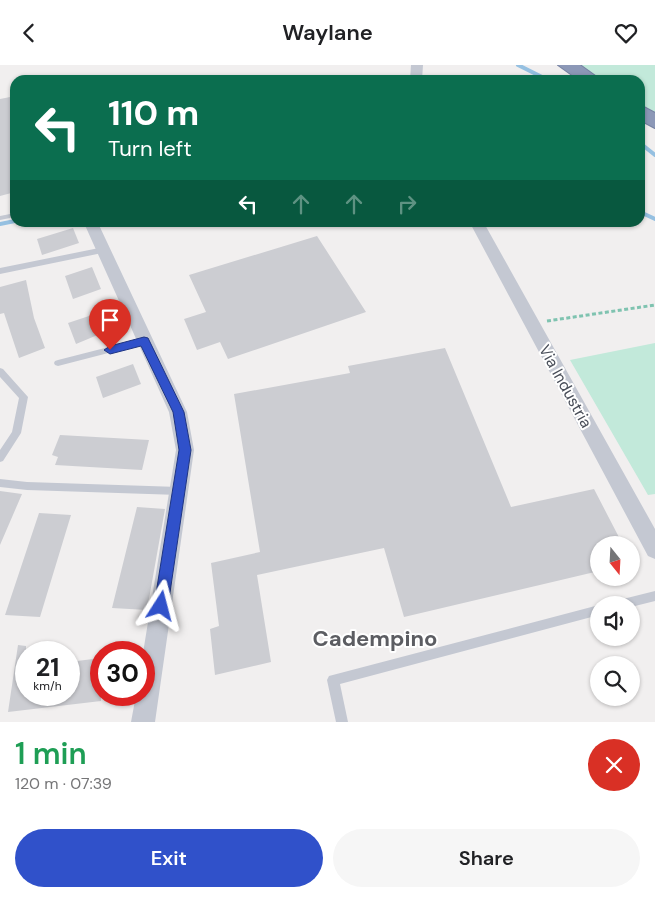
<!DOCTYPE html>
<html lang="en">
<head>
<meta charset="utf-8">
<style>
	:root { --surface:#fff; --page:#f6f6f6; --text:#202124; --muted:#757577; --accent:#3051ca }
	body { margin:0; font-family:"DM Sans",sans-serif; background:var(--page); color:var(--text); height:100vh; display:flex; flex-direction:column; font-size:19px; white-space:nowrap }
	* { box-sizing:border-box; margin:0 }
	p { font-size:16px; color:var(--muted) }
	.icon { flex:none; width:28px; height:28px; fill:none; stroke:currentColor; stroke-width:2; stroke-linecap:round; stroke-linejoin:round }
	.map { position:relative; height:657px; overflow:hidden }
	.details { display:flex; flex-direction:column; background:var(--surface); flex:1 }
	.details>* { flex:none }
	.top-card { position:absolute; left:10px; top:10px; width:635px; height:152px; border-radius:15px; box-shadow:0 1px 4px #0004; background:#0b6e4f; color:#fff; overflow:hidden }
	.needle { width:32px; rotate:162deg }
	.fabs { position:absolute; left:590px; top:471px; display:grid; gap:10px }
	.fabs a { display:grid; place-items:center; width:50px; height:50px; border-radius:50%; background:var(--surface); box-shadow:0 1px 4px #0004; font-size:25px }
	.speed { position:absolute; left:15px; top:576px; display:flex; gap:10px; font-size:25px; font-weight:700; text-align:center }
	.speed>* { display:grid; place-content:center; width:65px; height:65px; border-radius:50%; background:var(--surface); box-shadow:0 1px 4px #0004; line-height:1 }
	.speed small { font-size:12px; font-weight:400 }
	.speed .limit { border:8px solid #d22; background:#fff; color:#111 }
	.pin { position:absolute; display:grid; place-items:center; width:42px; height:42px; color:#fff; margin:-51px -21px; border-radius:50% 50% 50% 0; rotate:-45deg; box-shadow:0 0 5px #0007 }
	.pin .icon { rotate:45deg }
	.me { position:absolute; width:55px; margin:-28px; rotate:9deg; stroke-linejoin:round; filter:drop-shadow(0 0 4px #0008) }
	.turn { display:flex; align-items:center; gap:18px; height:105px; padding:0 15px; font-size:22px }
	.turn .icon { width:65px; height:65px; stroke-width:2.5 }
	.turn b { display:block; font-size:35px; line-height:42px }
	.lanes { display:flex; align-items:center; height:48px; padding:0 15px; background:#0003; justify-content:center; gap:25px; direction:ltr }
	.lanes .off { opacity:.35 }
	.round { display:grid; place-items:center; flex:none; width:52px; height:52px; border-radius:26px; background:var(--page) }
	.head { display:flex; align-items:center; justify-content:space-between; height:85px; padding:0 15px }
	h1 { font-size:30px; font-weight:600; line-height:38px; color:#1e9e55 }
	.button { display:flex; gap:10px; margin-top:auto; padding:10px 15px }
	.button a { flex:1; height:58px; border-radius:30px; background:var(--accent); color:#fff; font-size:20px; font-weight:600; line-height:58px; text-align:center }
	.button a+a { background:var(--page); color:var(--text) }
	header { display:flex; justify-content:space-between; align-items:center; height:65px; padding:0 15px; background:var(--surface); font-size:22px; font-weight:600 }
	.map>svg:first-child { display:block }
</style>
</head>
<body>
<header><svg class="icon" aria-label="back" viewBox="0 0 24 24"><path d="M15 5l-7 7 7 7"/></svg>Waylane<svg class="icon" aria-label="heart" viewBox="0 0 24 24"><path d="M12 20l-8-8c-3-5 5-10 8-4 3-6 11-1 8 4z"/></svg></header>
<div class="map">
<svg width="655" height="657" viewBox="0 0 655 657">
	<rect width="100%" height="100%" fill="#f1efef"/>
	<path fill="#c2e9da" d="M 575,0 L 655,0 L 655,50 L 640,40 L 640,15 L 601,15 Z
		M 655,278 L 655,429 L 648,430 L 570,295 Z"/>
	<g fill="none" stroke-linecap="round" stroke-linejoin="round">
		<path stroke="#95c0e1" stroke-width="4" d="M 518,0 L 548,15
			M 640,78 L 655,90
			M 640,147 L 655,154
			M 0,159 L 15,156"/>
	</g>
	<path fill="#cccdd2" d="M 15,31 L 15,127 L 0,131 L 0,34 Z
		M 73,163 L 79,178 L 42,190 L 37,174 Z
		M 317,171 L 366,247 L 228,294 L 220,277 L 197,285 L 184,254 L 206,247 L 189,210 Z
		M 92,202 L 101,224 L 73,234 L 65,211 Z
		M 26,215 L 34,253 L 45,283 L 19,293 L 4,248 L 0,249 L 0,222 Z
		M 92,250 L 100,269 L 76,279 L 68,258 Z
		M 445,283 L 511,442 L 594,424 L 623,480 L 599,480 L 599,506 L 404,552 L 384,483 L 257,510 L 271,597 L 215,610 L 210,564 L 219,561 L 211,498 L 260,487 L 234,329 L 350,308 L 348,301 Z
		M 133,299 L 141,319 L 103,333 L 96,312 Z
		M 60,370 L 149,375 L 142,405 L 55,400 L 58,392 L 52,390 Z
		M 0,426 L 22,429 L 0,480 Z
		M 137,442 L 165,444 L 147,545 L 112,543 Z
		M 39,448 L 71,450 L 40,552 L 5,550 Z
		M 18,580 L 26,581 L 26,630 L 69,630 L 69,597 L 101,593 L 101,636 L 8,647 Z"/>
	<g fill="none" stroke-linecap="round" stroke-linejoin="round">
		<g stroke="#7783a3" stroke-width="2">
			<path id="highway" d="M 558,0 L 580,0 L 601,15 L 579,15 Z
				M 640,40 L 655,48 L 655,63 L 640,55 Z"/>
		</g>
		<path stroke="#7fc3b0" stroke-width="3" stroke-dasharray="4 2.5" stroke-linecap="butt" d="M 547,256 L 655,240"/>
		<path fill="#c4c8d2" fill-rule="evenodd" d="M 15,148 L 15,152 L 0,155 L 0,151 Z
			M 104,182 L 107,183 L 107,187 L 0,209 L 0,203 Z
			M 144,273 L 148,276 L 147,278 L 58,301 L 55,300 L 54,298 L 55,296 L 58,295 Z
			M 0,303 L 3,304 L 28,332 L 21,368 L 3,396 L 0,397 L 0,385 L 12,367 L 19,333 L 0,312 Z
			M 0,414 L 27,417 L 179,422 L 182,423 L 184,426 L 182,429 L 179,430 L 27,425 L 0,422 Z
			M 655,526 L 655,536 L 631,542 L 631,540 L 614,540 L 615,536 Z
			M 599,540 L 599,550 L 340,619 L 348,657 L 336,657 L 327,615 L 329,611 L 599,540 L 600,540 Z"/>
		<path fill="#c4c8d2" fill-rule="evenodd" d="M 411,0 L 423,0 L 422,15 L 410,15 Z
			M 84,158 L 98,158 L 187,347 L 194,385 L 155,657 L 131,657 L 136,630 L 144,630 L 143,588 L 176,385 L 169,347 Z
			M 470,158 L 484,158 L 655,464 L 655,494 L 648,491 Z"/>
		<use href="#highway" fill="#8c98b7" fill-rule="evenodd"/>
	</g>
	<path fill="#3051ca" stroke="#1f3583" d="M 144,272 L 148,273 L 184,347 L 191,385 L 168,541 L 166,546 L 161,548 L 156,546 L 154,541 L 179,385 L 173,347 L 141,281 L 110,289 L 104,285 L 110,281 Z"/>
	<g text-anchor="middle" stroke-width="4" stroke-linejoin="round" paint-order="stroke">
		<g font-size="16" fill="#494e59" stroke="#fff">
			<text transform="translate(566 321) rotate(61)" y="6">Via Industria</text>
		</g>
		<g font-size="22" font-weight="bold" fill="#5c5d62" stroke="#fff">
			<text x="375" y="581">Cadempino</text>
		</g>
	</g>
</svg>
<div class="fabs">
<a><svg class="needle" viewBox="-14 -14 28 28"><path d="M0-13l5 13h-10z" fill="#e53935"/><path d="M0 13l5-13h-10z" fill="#757577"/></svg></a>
<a><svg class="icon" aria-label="sound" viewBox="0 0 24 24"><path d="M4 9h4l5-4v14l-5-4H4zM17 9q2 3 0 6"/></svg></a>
<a><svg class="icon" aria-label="search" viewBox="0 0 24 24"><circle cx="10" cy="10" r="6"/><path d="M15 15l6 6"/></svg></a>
</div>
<div class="speed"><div>21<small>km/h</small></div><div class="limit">30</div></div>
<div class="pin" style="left:110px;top:285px;background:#d93025"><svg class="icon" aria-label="arrive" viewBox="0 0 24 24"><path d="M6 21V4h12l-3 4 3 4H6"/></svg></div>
<svg class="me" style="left:161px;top:541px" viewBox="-20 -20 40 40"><path d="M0-17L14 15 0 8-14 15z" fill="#3051ca" stroke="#fff" stroke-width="4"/></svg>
<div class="top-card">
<div class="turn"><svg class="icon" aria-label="left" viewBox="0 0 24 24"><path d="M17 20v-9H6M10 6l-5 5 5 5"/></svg><div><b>110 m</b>Turn left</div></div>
<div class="lanes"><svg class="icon" aria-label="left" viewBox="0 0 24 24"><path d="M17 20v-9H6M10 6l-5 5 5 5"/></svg><svg class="icon off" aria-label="ahead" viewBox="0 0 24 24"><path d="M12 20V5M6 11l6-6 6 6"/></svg><svg class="icon off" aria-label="ahead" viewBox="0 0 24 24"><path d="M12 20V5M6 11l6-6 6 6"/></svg><svg class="icon off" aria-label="right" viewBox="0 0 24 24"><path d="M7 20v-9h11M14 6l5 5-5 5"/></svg></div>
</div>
</div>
<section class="details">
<div class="head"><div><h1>1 min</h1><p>120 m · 07:39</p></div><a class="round" style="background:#d93025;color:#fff"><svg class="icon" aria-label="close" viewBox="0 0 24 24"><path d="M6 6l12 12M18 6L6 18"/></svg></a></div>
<div class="button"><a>Exit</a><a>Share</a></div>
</section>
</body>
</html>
